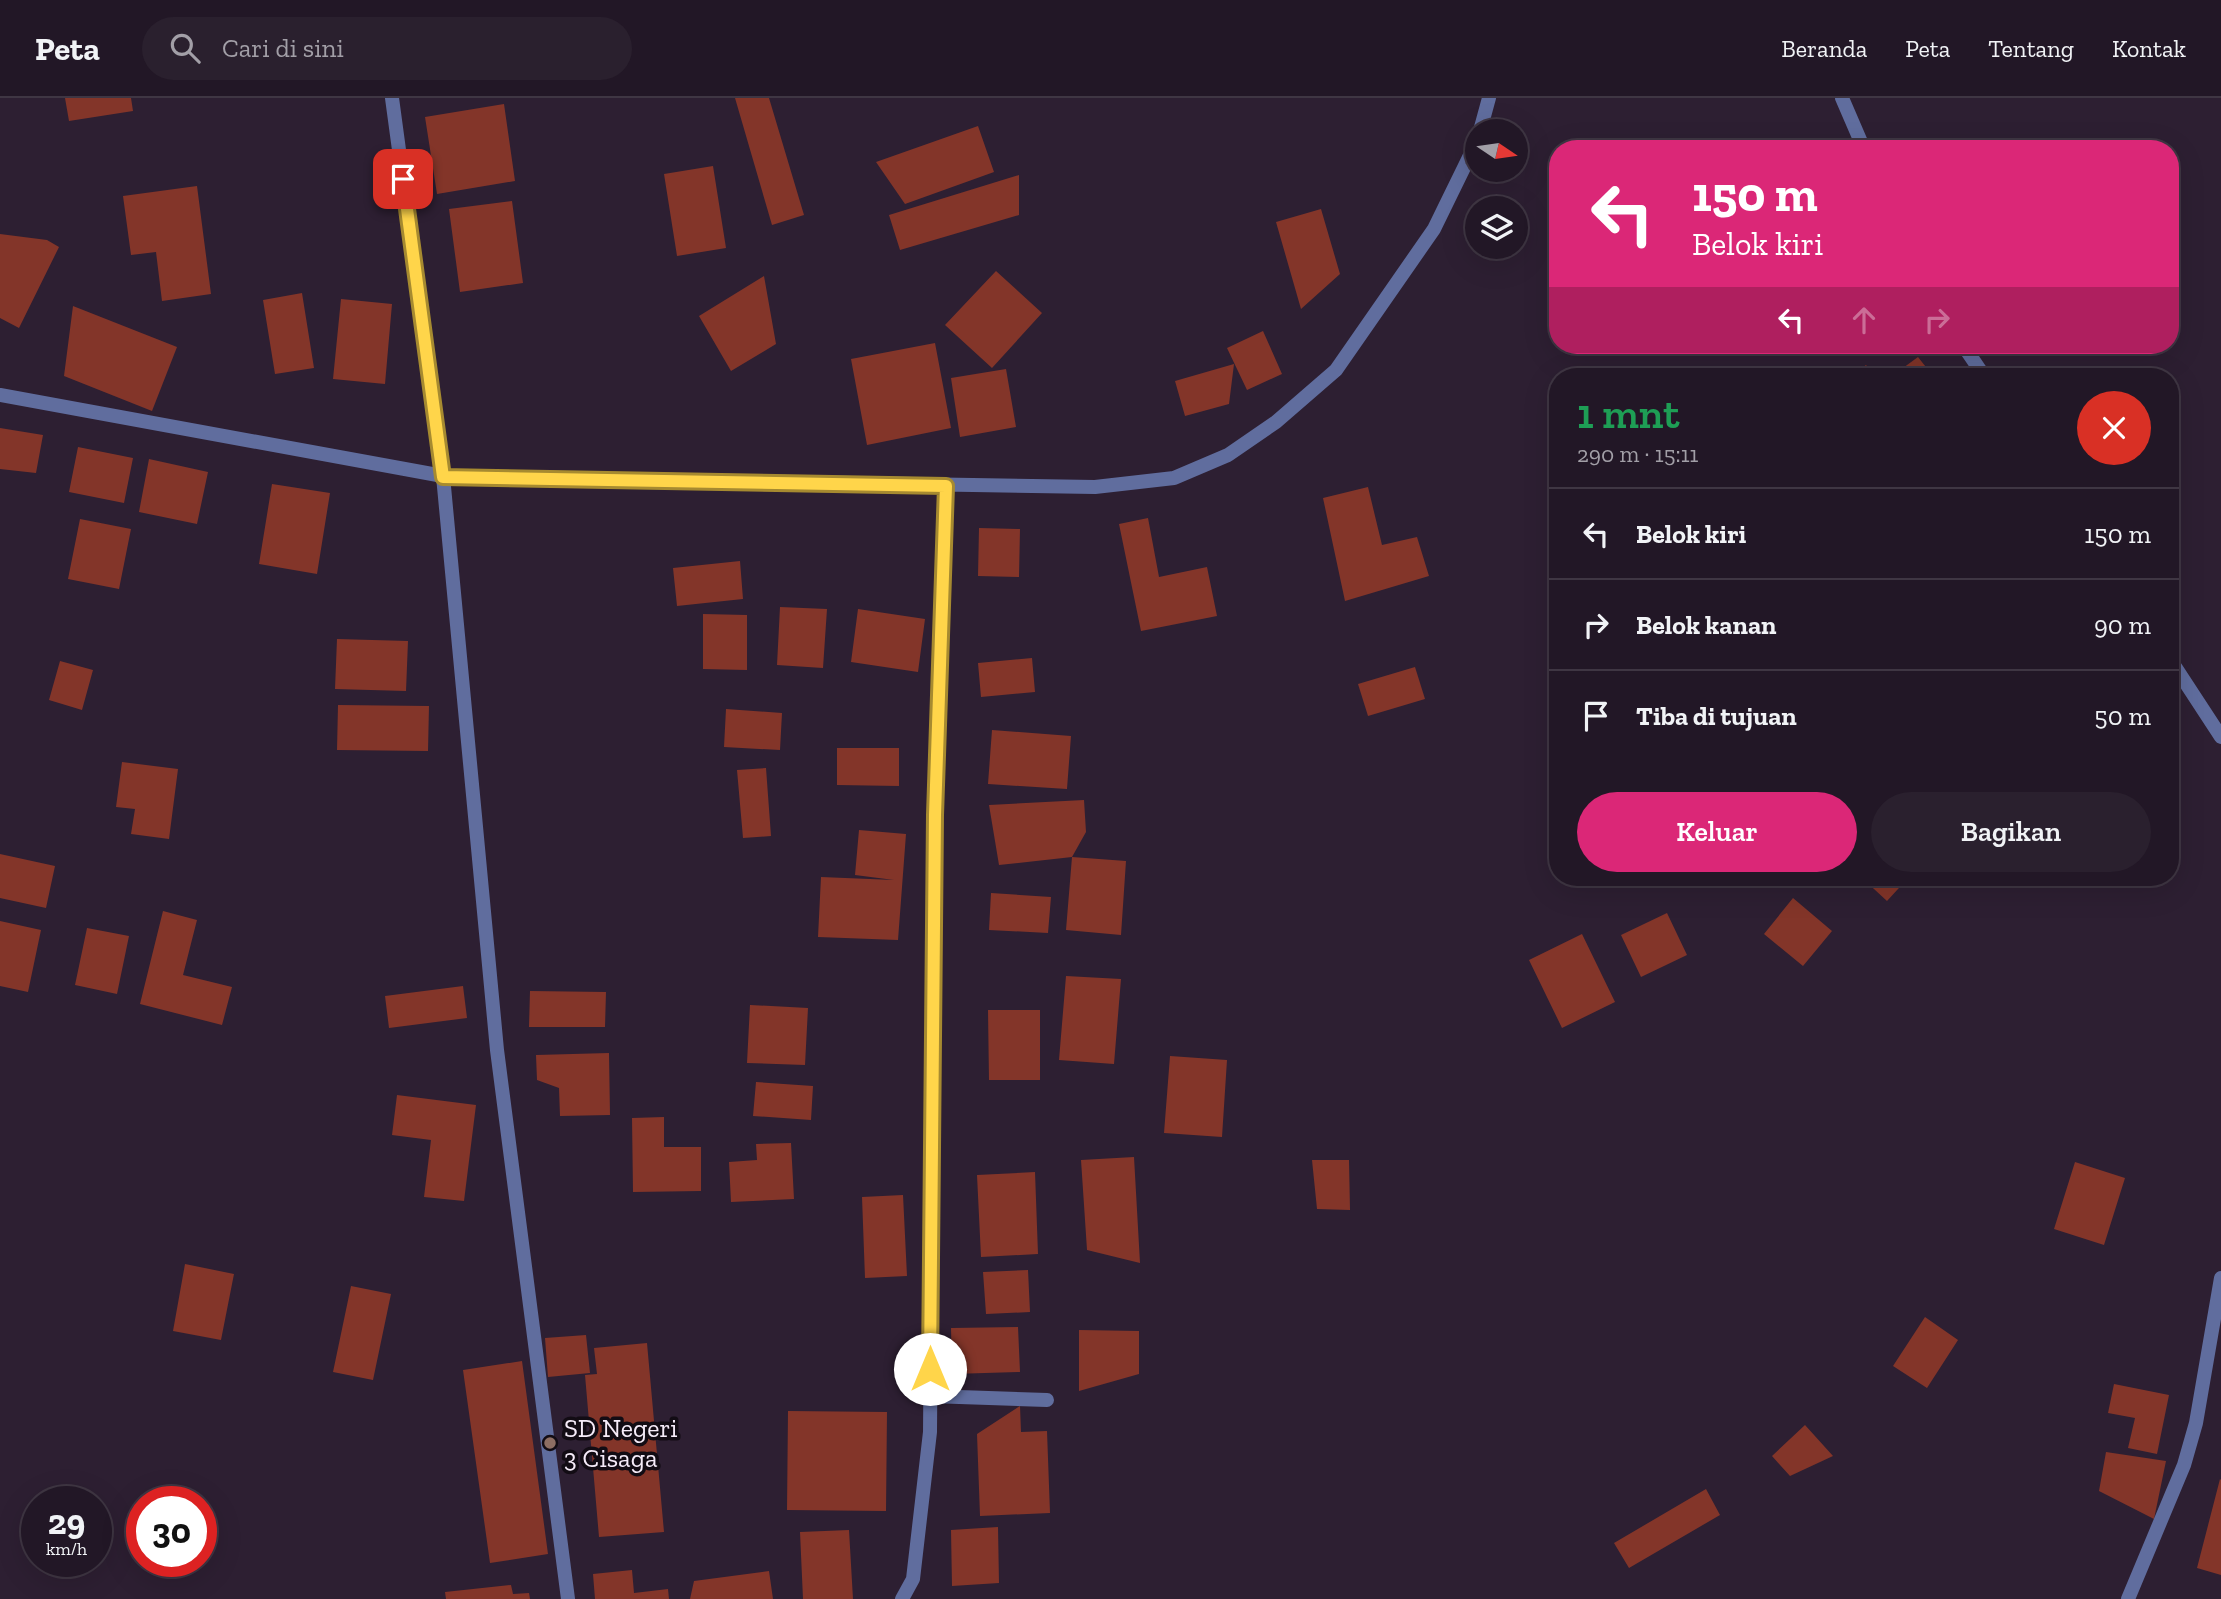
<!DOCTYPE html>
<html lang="id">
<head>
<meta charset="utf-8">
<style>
	:root { --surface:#221726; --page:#2a202e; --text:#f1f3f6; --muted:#a29fa7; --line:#3f3643; --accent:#db2777 }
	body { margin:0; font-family:"Zilla Slab",serif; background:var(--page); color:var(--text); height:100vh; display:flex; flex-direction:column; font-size:26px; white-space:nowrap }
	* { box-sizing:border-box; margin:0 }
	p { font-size:23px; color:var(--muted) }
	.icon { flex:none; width:38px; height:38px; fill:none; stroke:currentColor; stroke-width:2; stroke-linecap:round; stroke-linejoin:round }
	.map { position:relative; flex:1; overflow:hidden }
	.panel { position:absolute; left:1549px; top:270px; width:630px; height:518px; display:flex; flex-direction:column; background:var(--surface); border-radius:28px; box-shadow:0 7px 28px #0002,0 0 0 2px var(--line) }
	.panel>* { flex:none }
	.top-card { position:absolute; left:1549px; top:42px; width:630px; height:214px; border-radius:28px; box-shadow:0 7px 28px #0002,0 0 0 2px var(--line); background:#db2777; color:#fff; overflow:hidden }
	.needle { width:46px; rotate:103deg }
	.controls { position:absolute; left:1465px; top:21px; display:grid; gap:14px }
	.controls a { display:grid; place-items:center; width:63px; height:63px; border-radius:50%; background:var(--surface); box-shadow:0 7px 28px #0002,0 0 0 2px var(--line); font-size:35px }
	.speed { position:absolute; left:21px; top:1388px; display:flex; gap:14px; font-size:35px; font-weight:700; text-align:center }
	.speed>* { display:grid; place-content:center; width:91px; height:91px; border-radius:50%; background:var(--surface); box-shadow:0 7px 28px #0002,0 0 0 2px var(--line); line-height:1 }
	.speed small { font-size:18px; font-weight:400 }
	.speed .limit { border:10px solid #d22; background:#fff; color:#111 }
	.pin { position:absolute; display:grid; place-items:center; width:60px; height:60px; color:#fff; margin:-30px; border-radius:14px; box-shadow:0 4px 10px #0006 }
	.me { position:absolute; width:77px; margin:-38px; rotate:0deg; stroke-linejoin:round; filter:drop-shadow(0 0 5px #0008) }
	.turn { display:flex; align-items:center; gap:24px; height:147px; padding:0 28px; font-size:32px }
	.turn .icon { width:91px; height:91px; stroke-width:2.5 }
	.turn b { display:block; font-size:49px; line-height:60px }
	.lanes { display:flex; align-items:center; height:66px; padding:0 28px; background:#0003; justify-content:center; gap:35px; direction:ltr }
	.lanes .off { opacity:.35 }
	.round { display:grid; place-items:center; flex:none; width:74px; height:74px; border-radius:37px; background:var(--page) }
	.overview { display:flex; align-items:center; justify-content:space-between; height:119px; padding:0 28px }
	h1 { font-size:42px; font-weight:600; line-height:52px; color:#1e9e55 }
	.cta { display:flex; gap:14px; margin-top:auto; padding:14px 28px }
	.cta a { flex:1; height:80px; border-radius:42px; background:var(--accent); color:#fff; font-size:28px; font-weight:600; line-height:80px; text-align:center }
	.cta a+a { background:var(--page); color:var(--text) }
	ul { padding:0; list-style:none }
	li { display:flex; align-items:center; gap:21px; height:91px; padding:0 28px; border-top:2px solid var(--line) }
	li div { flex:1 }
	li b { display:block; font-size:26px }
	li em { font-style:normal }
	header { display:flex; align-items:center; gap:42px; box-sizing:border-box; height:98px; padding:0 35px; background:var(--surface); border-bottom:2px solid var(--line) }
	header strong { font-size:33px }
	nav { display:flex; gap:38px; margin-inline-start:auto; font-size:24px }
	.search { width:490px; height:63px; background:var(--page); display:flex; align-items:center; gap:18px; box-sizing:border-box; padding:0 24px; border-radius:38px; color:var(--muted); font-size:26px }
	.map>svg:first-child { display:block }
</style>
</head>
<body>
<header>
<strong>Peta</strong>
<div class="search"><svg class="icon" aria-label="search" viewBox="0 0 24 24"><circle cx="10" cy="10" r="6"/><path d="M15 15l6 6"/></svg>Cari di sini</div>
<nav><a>Beranda</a><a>Peta</a><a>Tentang</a><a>Kontak</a></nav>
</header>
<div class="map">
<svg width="2221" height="1501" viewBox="0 0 2221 1501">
	<rect width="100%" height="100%" fill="#2d1f32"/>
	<path fill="#833529" d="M 65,0 L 131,0 L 133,13 L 69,23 Z
		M 735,0 L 769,0 L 804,117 L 772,127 Z
		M 504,6 L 515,83 L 437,96 L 425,19 Z
		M 978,28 L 994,74 L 905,106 L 876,64 Z
		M 713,68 L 726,150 L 677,158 L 664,76 Z
		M 1019,77 L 1019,117 L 900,152 L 889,117 Z
		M 197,88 L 211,196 L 162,203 L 156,154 L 131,157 L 123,98 Z
		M 512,103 L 523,185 L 460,194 L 449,111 Z
		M 1321,111 L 1340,176 L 1301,211 L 1276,124 Z
		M 0,136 L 47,142 L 59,149 L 19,230 L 0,220 Z
		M 996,173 L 1042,215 L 992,270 L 945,227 Z
		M 764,178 L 776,246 L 731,273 L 699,218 Z
		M 302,195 L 314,270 L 275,276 L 263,202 Z
		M 341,201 L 392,206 L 385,286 L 333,281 Z
		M 73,208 L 177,249 L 152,313 L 64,278 Z
		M 1263,233 L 1282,276 L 1247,292 L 1227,250 Z
		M 935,245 L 951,330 L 867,347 L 851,261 Z
		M 1918,259 L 1933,278 L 1892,278 Z
		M 1234,266 L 1229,306 L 1185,318 L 1175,283 Z
		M 1866,267 L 1875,278 L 1851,278 Z
		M 1006,271 L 1016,329 L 960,339 L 951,280 Z
		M 0,330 L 43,337 L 36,375 L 0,371 Z
		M 78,349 L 133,360 L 124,405 L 69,394 Z
		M 149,361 L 208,374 L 197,426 L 139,414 Z
		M 272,386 L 330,395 L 317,476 L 259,466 Z
		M 1368,389 L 1382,447 L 1417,439 L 1429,478 L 1345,503 L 1323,400 Z
		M 1148,420 L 1159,479 L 1207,469 L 1217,518 L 1141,533 L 1119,426 Z
		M 80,421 L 131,431 L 119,491 L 68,481 Z
		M 979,430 L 1020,431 L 1019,479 L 978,478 Z
		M 740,463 L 743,501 L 677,508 L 673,470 Z
		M 780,509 L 827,511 L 823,570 L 777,567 Z
		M 858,511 L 925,521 L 918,574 L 851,564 Z
		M 703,516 L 747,517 L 747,572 L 703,571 Z
		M 337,541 L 408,543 L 406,593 L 335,591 Z
		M 1032,560 L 1035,594 L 981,599 L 978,565 Z
		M 60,563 L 93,572 L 82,612 L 49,602 Z
		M 1415,569 L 1425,601 L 1368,618 L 1358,586 Z
		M 338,607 L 429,608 L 428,653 L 337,652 Z
		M 726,611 L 782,615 L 780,652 L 724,649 Z
		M 992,632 L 1071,638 L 1067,691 L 988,686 Z
		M 837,650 L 899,650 L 899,688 L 837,687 Z
		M 122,664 L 178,671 L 169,741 L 131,736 L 135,711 L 116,709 Z
		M 766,670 L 771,738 L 743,740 L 737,672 Z
		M 1084,702 L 1086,734 L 1072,759 L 999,767 L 989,707 Z
		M 859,732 L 906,736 L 898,842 L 818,839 L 821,779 L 894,782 L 855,777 Z
		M 0,756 L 55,768 L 46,810 L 0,800 Z
		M 1072,759 L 1126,763 L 1121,837 L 1066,832 Z
		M 1861,779 L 1909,779 L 1887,803 Z
		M 991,795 L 1051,799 L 1048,835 L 989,832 Z
		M 1793,800 L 1832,833 L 1803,868 L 1764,836 Z
		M 163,813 L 197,822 L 183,877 L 232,889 L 222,927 L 140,906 Z
		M 1667,815 L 1687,857 L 1641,879 L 1621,837 Z
		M 0,823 L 41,832 L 28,894 L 0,888 Z
		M 87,830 L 129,838 L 117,896 L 75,887 Z
		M 1582,836 L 1615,904 L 1562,930 L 1529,862 Z
		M 1066,878 L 1121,881 L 1114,966 L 1059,962 Z
		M 463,888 L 467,920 L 389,930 L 385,898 Z
		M 530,893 L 606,894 L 605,929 L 529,929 Z
		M 750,907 L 808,910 L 805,967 L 747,965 Z
		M 988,912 L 1040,912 L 1040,982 L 989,982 Z
		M 609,955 L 610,1017 L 560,1018 L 559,990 L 537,982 L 536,957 Z
		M 1170,958 L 1227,962 L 1222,1039 L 1164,1035 Z
		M 756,984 L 813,988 L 811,1022 L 753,1018 Z
		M 397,997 L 476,1007 L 464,1103 L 424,1099 L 431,1042 L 392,1037 Z
		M 664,1019 L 664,1049 L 701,1049 L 701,1093 L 633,1094 L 632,1020 Z
		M 791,1045 L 794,1101 L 731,1104 L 729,1064 L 757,1062 L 756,1046 Z
		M 1134,1059 L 1140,1165 L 1087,1152 L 1081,1062 Z
		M 1312,1062 L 1349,1062 L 1350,1112 L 1317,1111 Z
		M 2075,1064 L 2125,1080 L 2104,1147 L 2054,1131 Z
		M 1035,1074 L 1038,1156 L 981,1159 L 977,1077 Z
		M 903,1097 L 907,1178 L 865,1180 L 862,1099 Z
		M 185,1166 L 234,1176 L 221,1242 L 173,1233 Z
		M 1028,1172 L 1030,1214 L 986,1216 L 983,1174 Z
		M 351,1188 L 391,1196 L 373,1282 L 333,1274 Z
		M 1925,1219 L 1958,1242 L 1927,1290 L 1893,1268 Z
		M 1018,1229 L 1020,1274 L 952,1276 L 951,1230 Z
		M 1079,1232 L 1139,1233 L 1139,1276 L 1079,1293 Z
		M 586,1237 L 590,1275 L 548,1279 L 545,1240 Z
		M 647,1245 L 664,1434 L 599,1439 L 585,1277 L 597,1276 L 594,1250 Z
		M 522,1263 L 548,1456 L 490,1465 L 463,1272 Z
		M 2114,1286 L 2169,1297 L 2157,1356 L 2128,1350 L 2135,1320 L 2108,1315 Z
		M 1020,1308 L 1021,1334 L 1047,1333 L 1050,1415 L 980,1418 L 977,1336 Z
		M 788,1313 L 887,1314 L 886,1413 L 787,1412 Z
		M 1805,1327 L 1833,1358 L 1790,1378 L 1772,1358 Z
		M 2106,1354 L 2166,1363 L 2154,1421 L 2099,1393 Z
		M 2220,1381 L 2221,1382 L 2221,1477 L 2197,1470 Z
		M 1706,1391 L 1720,1417 L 1629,1470 L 1614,1445 Z
		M 998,1429 L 999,1485 L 952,1488 L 951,1432 Z
		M 849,1432 L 853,1501 L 803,1501 L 800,1434 Z
		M 632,1472 L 634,1495 L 668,1491 L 669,1501 L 595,1501 L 593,1476 Z
		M 769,1473 L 773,1501 L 690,1501 L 694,1483 Z
		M 511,1487 L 513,1496 L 529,1495 L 530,1501 L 446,1501 L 445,1494 Z"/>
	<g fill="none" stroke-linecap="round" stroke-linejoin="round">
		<path stroke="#606d9e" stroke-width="14" d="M 392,0 L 443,378 L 497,952 L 568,1501
			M 1842,0 L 1864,51
			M 1480,33 L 1489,0
			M 1963,247 L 1984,278
			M 0,297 L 443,378 L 1095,389 L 1174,380 L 1228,357 L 1276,324 L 1336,272 L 1434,131 L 1477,43
			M 2170,561 L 2221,639
			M 930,1298 L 1047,1302
			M 902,1501 L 913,1481 L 930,1334 L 935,717 L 946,388
			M 2128,1501 L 2184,1367 L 2196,1325 L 2221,1180"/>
	</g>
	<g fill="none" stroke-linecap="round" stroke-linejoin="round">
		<g stroke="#a68a30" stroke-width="18">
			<path id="route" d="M 403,81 L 443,379 L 946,388 L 935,717 L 930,1271"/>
		</g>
		<use href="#route" stroke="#ffd54a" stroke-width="12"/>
	</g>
	<circle fill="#8d6e63" stroke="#120c14" stroke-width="2.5" cx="550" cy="1345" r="7"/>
	<g text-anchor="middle" stroke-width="7" stroke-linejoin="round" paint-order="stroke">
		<g font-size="26" fill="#f6ecf9" stroke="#120c14" text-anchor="start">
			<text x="564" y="1339">SD Negeri<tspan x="564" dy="30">3 Cisaga</tspan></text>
		</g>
	</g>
</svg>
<div class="controls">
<a><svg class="needle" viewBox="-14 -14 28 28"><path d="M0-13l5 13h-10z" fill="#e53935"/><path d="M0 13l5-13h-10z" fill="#a29fa7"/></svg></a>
<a><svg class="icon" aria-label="layers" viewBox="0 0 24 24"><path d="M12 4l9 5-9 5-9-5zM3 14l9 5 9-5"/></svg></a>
</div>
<div class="speed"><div>29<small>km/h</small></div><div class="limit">30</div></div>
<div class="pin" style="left:403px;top:81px;background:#d93025"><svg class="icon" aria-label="arrive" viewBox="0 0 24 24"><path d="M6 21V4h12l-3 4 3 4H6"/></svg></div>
<svg class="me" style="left:930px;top:1271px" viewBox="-20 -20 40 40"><circle r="19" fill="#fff"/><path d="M0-13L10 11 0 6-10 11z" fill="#ffd54a"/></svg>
<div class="top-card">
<div class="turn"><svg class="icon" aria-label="left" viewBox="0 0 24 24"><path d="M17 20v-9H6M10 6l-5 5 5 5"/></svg><div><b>150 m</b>Belok kiri</div></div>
<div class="lanes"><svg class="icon" aria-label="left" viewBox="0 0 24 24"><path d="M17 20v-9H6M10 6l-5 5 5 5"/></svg><svg class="icon off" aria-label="ahead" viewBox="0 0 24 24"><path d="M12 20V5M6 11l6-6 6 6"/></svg><svg class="icon off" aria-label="right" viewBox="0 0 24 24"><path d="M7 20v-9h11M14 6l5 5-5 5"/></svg></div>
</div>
<section class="panel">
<div class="overview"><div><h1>1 mnt</h1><p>290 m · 15:11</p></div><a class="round" style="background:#d93025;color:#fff"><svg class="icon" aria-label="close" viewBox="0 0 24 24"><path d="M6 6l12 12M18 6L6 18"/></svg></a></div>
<ul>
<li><svg class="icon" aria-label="left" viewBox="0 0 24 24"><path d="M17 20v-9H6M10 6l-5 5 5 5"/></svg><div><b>Belok kiri</b></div><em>150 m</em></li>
<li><svg class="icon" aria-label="right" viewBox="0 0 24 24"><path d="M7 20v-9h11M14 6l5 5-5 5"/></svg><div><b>Belok kanan</b></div><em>90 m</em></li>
<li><svg class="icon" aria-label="arrive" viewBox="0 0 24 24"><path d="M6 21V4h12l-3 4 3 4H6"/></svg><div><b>Tiba di tujuan</b></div><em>50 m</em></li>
</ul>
<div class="cta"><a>Keluar</a><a>Bagikan</a></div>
</section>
</div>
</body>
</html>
